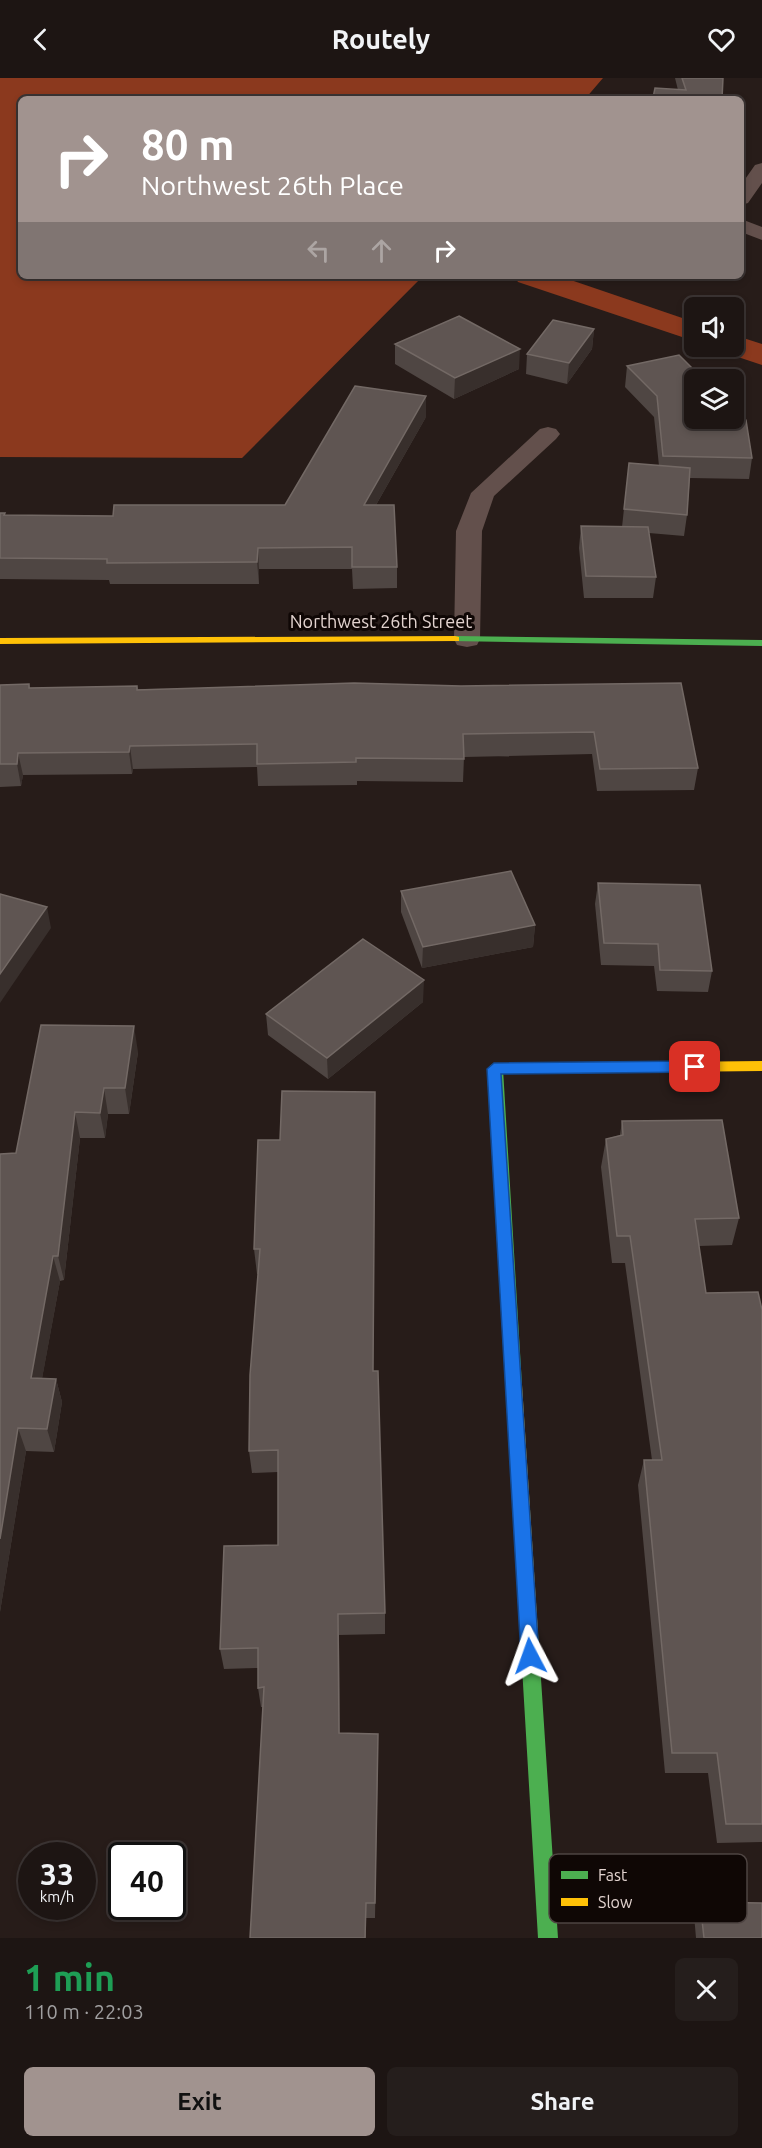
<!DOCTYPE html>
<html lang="en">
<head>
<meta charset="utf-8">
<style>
	:root { --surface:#1d1513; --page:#251e1c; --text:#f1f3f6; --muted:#a09fa0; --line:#3b3433; --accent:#a1938f }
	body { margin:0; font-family:Ubuntu,sans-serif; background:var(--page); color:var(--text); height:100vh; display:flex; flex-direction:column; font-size:22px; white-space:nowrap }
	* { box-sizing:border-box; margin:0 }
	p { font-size:20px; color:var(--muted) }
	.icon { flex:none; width:33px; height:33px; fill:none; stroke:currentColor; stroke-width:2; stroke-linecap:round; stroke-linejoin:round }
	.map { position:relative; height:1860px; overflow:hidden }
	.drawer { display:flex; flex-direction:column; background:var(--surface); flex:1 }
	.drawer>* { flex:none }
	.banner { position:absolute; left:18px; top:18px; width:726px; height:183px; border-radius:9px; box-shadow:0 3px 9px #0003,0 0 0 2px var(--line); background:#a1938f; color:#fff; overflow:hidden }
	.buttons { position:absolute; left:684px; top:219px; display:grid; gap:12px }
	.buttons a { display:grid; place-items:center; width:60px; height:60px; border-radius:9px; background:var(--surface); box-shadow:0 3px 9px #0003,0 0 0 2px var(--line); font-size:30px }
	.speed { position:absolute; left:18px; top:1764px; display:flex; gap:12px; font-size:30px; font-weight:700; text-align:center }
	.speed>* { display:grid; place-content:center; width:78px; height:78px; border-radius:50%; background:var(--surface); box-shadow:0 3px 9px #0003,0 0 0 2px var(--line); line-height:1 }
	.speed small { font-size:15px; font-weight:400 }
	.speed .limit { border:3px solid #111; border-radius:9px; background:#fff; color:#111 }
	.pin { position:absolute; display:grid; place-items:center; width:51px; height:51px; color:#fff; margin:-26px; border-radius:12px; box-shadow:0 3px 9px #0006 }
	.me { position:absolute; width:66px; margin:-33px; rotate:356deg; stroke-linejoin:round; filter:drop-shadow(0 0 4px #0008) }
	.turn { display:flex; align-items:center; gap:21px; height:126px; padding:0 24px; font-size:27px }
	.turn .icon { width:78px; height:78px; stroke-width:2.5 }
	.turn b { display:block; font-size:42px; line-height:51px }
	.lanes { display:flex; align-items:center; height:57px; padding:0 24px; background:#0003; justify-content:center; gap:30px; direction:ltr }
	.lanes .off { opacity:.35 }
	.round { display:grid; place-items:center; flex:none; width:63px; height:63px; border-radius:9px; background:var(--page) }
	.headline { display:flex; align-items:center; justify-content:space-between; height:102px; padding:0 24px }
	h1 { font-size:36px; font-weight:600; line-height:45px; color:#1e9e55 }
	.primary-button { display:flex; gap:12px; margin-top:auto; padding:12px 24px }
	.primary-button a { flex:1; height:69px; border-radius:9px; background:var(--accent); color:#111; font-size:24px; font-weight:600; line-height:69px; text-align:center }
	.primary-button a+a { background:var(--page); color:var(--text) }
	header { display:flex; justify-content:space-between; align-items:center; height:78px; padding:0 24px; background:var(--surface); font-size:27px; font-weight:600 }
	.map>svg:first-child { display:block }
</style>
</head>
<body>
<header><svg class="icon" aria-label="back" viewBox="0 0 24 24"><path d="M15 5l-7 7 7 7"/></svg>Routely<svg class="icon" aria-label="heart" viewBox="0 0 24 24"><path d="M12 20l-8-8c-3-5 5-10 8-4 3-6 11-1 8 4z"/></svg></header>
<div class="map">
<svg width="762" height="1860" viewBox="0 0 762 1860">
	<rect width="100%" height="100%" fill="#271c19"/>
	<path fill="#8b391e" d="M 0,0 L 603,0 L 585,21 L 21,21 L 21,198 L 423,198 L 242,380 L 0,379 Z"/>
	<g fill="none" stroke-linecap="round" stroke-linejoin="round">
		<path fill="#8b391e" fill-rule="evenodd" d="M 514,198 L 559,198 L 694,244 L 694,263 L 518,204 Z
			M 734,257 L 762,266 L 762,287 L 723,274 L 719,268 L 734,268 Z"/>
		<path fill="#63504c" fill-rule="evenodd" d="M 762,85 L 762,105 L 748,125 L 741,127 L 741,107 L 755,87 Z
			M 741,141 L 762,149 L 762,162 L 741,154 Z
			M 548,349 L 556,351 L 560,356 L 556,361 L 494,418 L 482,453 L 480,561 L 477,567 L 467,569 L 457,567 L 454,561 L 456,453 L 471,415 L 540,351 Z"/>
		<path fill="#4caf50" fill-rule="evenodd" d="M 455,558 L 762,562 L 762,568 L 451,563 L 451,559 Z
			M 496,986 L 501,987 L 503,991 L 522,1307 L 520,1312 L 514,1314 L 508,1312 L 506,1307 L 489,991 L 491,987 Z
			M 529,1546 L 535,1549 L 538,1555 L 558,1860 L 538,1860 L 520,1555 L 523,1549 Z"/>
		<path fill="#ffc107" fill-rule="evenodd" d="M 455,558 L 459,559 L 459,563 L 0,566 L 0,560 Z
			M 762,983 L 762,993 L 496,996 L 491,995 L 489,991 L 491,987 L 496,986 Z
			M 514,1300 L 520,1302 L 522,1307 L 538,1555 L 535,1561 L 529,1564 L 523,1561 L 520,1555 L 506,1307 L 508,1302 Z"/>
	</g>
	<path fill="#4f4643" d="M 675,0 L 723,0 L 722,21 L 653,20 L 678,12 Z
		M 594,251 L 592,271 L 567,306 L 526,296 L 527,276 Z
		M 395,266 L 519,291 L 454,321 L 395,286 Z
		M 627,288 L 752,380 L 749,401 L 690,400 L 687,437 L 684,458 L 649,455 L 656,499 L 653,520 L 584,520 L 579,470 L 581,448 L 622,449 L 629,385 L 659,388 L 654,339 L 625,309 Z
		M 426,339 L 376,427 L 397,489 L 397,510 L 353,511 L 352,491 L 259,491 L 259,506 L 110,506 L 109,502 L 0,501 L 0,435 L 6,437 L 113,438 L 285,427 Z
		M 29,606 L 30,610 L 137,608 L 138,611 L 461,608 L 698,690 L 694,712 L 597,713 L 592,676 L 464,679 L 463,704 L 357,703 L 357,707 L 258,708 L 257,689 L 133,691 L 132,696 L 23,697 L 21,708 L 0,709 L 0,607 Z
		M 598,805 L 712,893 L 708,914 L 657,913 L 654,888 L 601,887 L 595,826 Z
		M 401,813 L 535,847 L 533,869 L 422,890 L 401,834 Z
		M 423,924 L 328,1001 L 268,957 L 266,936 Z
		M 138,974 L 129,1036 L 108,1036 L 105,1060 L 80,1060 L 64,1202 L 60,1203 L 42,1300 L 56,1301 L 62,1324 L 54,1374 L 26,1373 L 0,1534 L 0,1076 L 16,1075 Z
		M 622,1043 L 739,1140 L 732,1167 L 699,1168 L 706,1215 L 762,1232 L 762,1764 L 717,1765 L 708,1695 L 665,1695 L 638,1407 L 644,1382 L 652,1382 L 625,1185 L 612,1185 L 601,1089 L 606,1061 L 620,1057 Z
		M 258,1062 L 373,1293 L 385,1535 L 385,1556 L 339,1557 L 340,1655 L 378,1674 L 375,1840 L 366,1840 L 366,1860 L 250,1860 L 263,1629 L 261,1629 L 258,1610 L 258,1590 L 224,1591 L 220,1571 L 278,1467 L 278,1394 L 252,1395 L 249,1373 L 258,1196 L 257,1196 L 254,1171 Z
		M 700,1824 L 762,1860 L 696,1860 L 694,1837 Z"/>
	<path fill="#382f2c" d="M 594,251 L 592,271 L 567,306 L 569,285 Z
		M 520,271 L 519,291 L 454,321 L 455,300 Z
		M 426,318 L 426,339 L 364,448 L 364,427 Z
		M 258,470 L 259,491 L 259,506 L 257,484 Z
		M 130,668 L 133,691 L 132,696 L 129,674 Z
		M 18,675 L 23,697 L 21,708 L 17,686 Z
		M 47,829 L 51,850 L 0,925 L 0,896 Z
		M 535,847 L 533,869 L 422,890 L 423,869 Z
		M 424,902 L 423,924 L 328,1001 L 327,980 Z
		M 134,948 L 138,974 L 129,1036 L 125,1010 Z
		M 104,1010 L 108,1036 L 105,1060 L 100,1035 Z
		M 75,1034 L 80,1060 L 64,1202 L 58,1178 Z
		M 53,1178 L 60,1203 L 38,1323 L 31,1300 Z
		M 56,1301 L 62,1324 L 54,1374 L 47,1351 Z
		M 18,1350 L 26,1373 L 0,1534 L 0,1461 Z
		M 338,1536 L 339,1557 L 340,1674 L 339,1655 Z"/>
	<path fill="#5f5552" stroke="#736965" stroke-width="1.5" d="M 682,0 L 723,0 L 722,21 L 646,21 L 647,19 L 653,20 L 655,10 L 686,12 Z
		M 459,238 L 520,271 L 455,300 L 395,266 Z
		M 553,242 L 594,251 L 569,285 L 527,276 Z
		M 679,277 L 704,302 L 694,302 L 694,340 L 734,340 L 734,330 L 746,342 L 752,380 L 663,378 L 657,318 L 627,288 Z
		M 355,308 L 426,318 L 364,427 L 394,427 L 397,489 L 352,489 L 352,469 L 258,470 L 257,484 L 107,485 L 107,481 L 0,480 L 0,435 L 5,435 L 4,437 L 113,438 L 114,427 L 285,427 Z
		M 629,385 L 690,390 L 687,437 L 624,431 Z
		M 581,448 L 648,449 L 656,499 L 586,498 Z
		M 354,605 L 461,608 L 681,605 L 698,690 L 600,691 L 594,654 L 463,656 L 464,681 L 356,680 L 356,684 L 257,686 L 257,666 L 130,668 L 129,674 L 18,675 L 17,686 L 0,686 L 0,607 L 29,606 L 29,610 L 137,608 L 137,612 Z
		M 511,793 L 535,847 L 423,869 L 401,813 Z
		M 598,805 L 700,807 L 712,893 L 660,892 L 658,866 L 604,865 Z
		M 0,816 L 47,829 L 0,896 Z
		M 363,861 L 424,902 L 327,980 L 266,936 Z
		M 41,947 L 134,948 L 125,1010 L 104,1010 L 100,1035 L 75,1034 L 58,1178 L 53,1178 L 31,1300 L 56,1301 L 47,1351 L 18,1350 L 0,1461 L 0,1076 L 16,1075 Z
		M 282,1013 L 375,1014 L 373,1293 L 378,1293 L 385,1535 L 338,1536 L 339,1655 L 378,1656 L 375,1825 L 366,1825 L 365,1860 L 250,1860 L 264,1609 L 258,1610 L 258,1570 L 220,1571 L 224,1468 L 278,1467 L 278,1372 L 249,1373 L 250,1297 L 260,1171 L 254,1171 L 258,1062 L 280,1062 Z
		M 722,1042 L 739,1140 L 695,1141 L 706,1215 L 758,1214 L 762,1232 L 762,1746 L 726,1746 L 717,1675 L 672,1675 L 644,1382 L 662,1382 L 630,1158 L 617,1158 L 606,1061 L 623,1057 L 622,1043 Z
		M 700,1824 L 762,1825 L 762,1860 L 704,1860 Z"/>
	<path fill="#1a73e8" stroke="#114b97" stroke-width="1.5" d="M 695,983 L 702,989 L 695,994 L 501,996 L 539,1578 L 537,1585 L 530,1587 L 524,1585 L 521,1578 L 487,991 L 494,985 Z"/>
	<g text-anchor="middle" stroke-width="6" stroke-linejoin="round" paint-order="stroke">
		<g font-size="18" fill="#e2d3cf" stroke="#0f0705">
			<text x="381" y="550">Northwest 26th Street</text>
		</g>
	</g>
	<rect x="549" y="1776" width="198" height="69" rx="9" fill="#0f0705" stroke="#4e4442" stroke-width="1.5"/>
	<rect x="561" y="1793" width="27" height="8" fill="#4caf50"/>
	<rect x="561" y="1820" width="27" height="8" fill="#ffc107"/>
	<g font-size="16" fill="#e2d3cf">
		<text x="598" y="1803">Fast</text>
		<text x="598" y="1830">Slow</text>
	</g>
</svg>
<div class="buttons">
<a><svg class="icon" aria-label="sound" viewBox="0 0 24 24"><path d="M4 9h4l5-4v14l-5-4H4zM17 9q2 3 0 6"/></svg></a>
<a><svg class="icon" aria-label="layers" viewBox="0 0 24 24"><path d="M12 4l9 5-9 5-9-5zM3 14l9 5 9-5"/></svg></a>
</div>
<div class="speed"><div>33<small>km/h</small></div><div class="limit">40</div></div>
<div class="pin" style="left:695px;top:989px;background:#d93025"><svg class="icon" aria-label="arrive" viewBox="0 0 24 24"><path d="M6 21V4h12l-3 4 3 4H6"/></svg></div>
<svg class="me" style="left:530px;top:1578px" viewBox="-20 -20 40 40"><path d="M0-17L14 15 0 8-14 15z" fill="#1a73e8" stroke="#fff" stroke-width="4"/></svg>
<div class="banner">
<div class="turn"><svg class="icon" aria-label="right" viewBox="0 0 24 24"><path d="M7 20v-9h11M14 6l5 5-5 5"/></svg><div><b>80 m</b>Northwest 26th Place</div></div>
<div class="lanes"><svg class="icon off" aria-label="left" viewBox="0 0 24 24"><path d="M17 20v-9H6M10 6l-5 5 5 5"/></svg><svg class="icon off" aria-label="ahead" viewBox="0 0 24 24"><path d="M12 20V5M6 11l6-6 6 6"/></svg><svg class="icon" aria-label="right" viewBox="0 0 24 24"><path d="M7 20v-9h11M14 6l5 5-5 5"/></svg></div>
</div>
</div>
<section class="drawer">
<div class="headline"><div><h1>1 min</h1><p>110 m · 22:03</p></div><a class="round"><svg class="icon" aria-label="close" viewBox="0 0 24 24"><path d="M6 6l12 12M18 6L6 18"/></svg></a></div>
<div class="primary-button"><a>Exit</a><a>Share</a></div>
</section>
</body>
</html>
